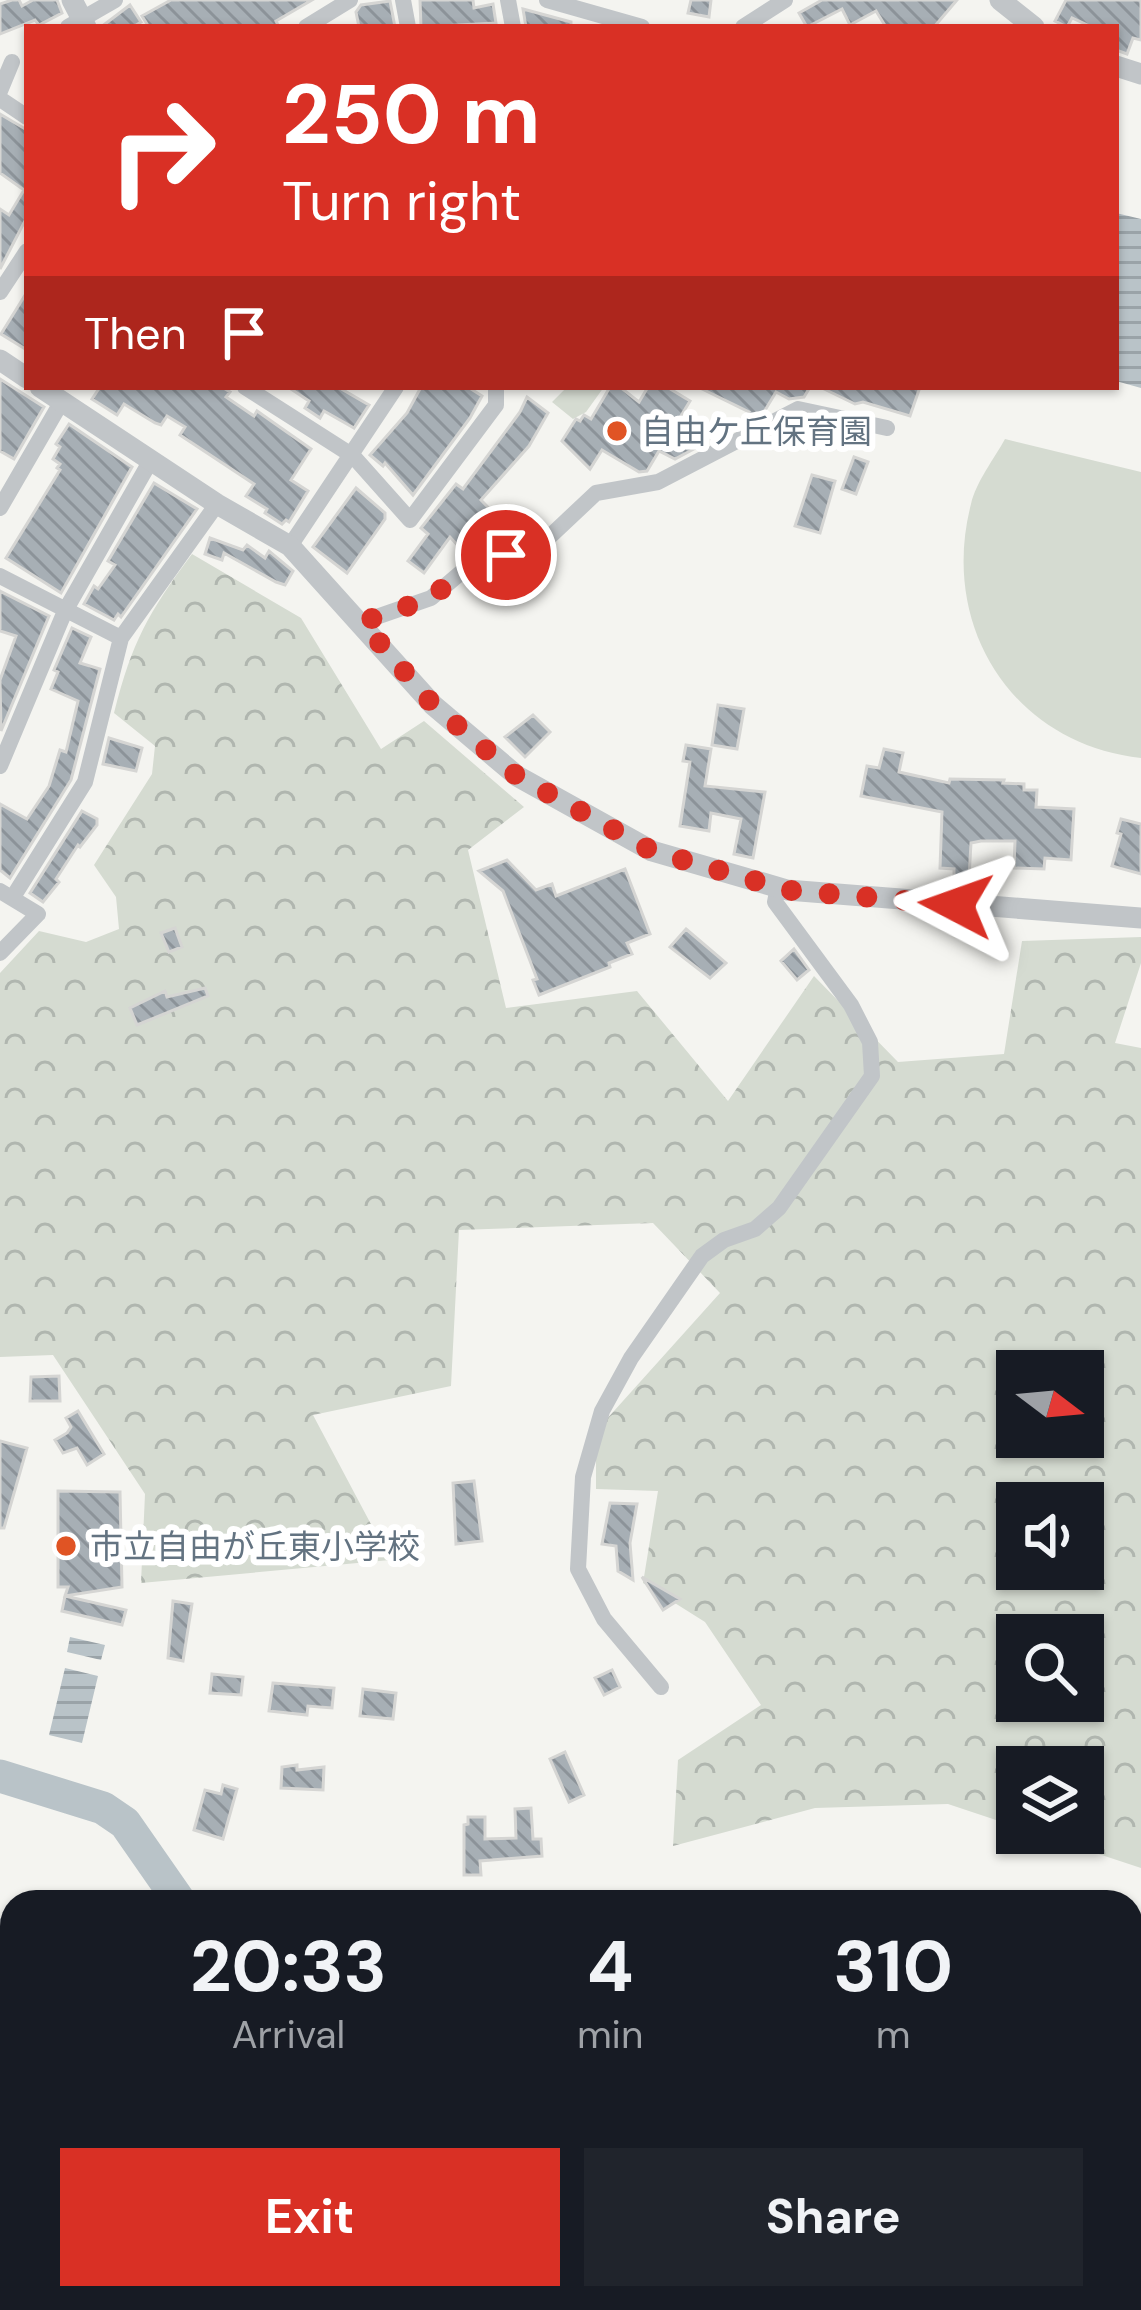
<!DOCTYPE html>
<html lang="en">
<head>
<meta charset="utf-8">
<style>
	:root { --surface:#171b24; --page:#20242c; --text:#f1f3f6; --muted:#9ea1a6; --accent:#d93025 }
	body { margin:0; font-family:"DM Sans","Noto Sans JP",sans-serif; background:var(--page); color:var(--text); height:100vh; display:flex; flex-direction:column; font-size:45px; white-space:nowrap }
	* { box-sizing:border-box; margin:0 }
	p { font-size:39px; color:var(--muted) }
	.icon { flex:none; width:66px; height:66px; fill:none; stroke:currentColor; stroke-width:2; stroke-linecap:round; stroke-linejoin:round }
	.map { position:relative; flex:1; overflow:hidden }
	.drawer { position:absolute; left:0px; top:1890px; width:1143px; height:420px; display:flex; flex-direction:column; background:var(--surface); border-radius:36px 36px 0 0; box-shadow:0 3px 9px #0004 }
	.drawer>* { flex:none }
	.banner { position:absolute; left:24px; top:24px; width:1095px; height:366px; border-radius:0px; box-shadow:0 3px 9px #0004; background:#d93025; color:#fff; overflow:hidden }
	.needle { width:78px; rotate:106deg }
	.tools { position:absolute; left:996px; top:1350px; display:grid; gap:24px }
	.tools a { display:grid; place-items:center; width:108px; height:108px; border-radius:0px; background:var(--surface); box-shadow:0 3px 9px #0004; font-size:60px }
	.pin { position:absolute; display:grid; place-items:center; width:102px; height:102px; color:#fff; margin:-51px; border:6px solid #fff; border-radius:50%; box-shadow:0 3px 12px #0007 }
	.me { position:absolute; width:132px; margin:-66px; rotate:274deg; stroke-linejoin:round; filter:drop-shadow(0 0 9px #0008) }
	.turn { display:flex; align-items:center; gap:42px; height:252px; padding:0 60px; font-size:54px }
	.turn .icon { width:156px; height:156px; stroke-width:2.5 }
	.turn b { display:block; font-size:84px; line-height:102px }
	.then { display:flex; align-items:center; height:114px; padding:0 60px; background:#0003; gap:24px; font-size:45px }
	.eta { display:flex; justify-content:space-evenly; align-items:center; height:204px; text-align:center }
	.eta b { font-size:72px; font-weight:700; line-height:84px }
	.cta { display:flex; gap:24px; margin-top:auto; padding:24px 60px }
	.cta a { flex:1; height:138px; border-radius:0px; background:var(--accent); color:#fff; font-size:48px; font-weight:700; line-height:138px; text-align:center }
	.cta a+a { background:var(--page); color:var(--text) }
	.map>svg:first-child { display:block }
</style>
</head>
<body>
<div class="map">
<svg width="1141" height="2310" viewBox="0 0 1141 2310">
	<defs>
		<pattern id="forest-crowns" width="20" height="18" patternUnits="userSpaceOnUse" patternTransform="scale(3)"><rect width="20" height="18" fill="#d5dbd1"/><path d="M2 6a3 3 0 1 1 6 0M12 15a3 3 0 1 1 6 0" fill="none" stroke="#b0b6af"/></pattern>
		<pattern id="water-rules" width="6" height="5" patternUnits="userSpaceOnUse" patternTransform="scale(3)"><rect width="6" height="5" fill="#b9c3c8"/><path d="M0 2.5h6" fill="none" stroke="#9aa3a8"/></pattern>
		<pattern id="building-back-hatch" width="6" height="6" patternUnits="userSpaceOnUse" patternTransform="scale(3)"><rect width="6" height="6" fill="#a7afb5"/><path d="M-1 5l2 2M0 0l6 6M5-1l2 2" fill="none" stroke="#8c9399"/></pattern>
	</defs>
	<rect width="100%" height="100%" fill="#f4f4f0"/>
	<path fill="url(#forest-crowns)" fill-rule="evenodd" d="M 192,554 L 301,618 L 381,749 L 424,721 L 524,807 L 468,850 L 506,1008 L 637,991 L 728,1101 L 814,976 L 898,1062 L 1004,1054 L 1022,941 L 1141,937 L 1141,963 L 1115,1043 L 1141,1048 L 1141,1868 L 1035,1833 L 1083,1833 L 1083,1767 L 1017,1767 L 1017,1827 L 948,1804 L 815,1808 L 673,1846 L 678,1760 L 761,1705 L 705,1622 L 643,1583 L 658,1491 L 596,1489 L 596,1431 L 720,1293 L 653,1223 L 459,1230 L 451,1386 L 313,1415 L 390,1560 L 141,1583 L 145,1494 L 53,1355 L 0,1357 L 0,973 L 39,931 L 86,942 L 119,929 L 116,897 L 94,865 L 152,774 L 155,746 L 114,713 C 132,642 148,613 192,554 ZM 1017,1371 L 1083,1371 L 1083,1437 L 1017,1437 ZM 1017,1503 L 1083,1503 L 1083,1569 L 1017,1569 ZM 1017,1635 L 1083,1635 L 1083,1701 L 1017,1701 Z
		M 0,1932 L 12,1937 L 12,2298 L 1131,2298 L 1131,2181 L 1141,2186 L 1141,2310 L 0,2310 Z"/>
	<path fill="#d5dbd1" d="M 567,387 L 604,387 L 586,412 L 573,419 L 552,402 Z
		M 1005,439 L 1141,472 L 1141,758 C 1013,744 939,627 971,504 C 976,482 994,459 1005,439 Z"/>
	<path fill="url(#water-rules)" d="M 1116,213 L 1141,219 L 1141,388 L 1116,381 Z
		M 70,1637 L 105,1645 L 101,1660 L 67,1652 Z
		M 65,1668 L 98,1676 L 82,1743 L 49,1735 Z"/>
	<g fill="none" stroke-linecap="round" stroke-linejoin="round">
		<path stroke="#b9c3c8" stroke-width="33" d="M 0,1776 L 103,1808 L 125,1823 L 180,1902
			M 1131,1983 L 1141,1985"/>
	</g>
	<path fill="url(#building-back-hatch)" stroke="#d5d5d3" stroke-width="3" d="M 12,0 L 19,0 L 22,6 L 33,0 L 57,0 L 62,13 L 39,25 L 35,20 L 0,34 L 0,4 Z
		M 171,0 L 312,0 L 276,21 L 279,27 L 149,27 L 142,16 Z
		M 420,0 L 473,0 L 474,8 L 493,4 L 496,23 L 421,27 Z
		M 691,0 L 711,0 L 709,17 L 688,13 Z
		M 822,0 L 957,0 L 934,27 L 886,27 L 876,11 L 850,25 L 842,9 L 807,27 L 799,13 Z
		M 1066,0 L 1141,0 L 1141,40 L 1133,38 L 1127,54 L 1116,50 L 1116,27 L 1092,27 L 1072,18 L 1067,27 L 1055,21 Z
		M 390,1 L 395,27 L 359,27 L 356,12 L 361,5 Z
		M 130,5 L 141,22 L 133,27 L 101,27 Z
		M 523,9 L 571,22 L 571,27 L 526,27 Z
		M 0,114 L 27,130 L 27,217 L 0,269 L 0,209 L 9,215 L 24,190 L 0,173 Z
		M 27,292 L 27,350 L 1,334 Z
		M 0,379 L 44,407 L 14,459 L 0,451 Z
		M 100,387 L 222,387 L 230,392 L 226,397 L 254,416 L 257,411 L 274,423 L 311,449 L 291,480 L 308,491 L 289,522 L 286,520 L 282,524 L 265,513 L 267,509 L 246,496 L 254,484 L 180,435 L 185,427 L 167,416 L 161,425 L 155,423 L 124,404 L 117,415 L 92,399 Z
		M 288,387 L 338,387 L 369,405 L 354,428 L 324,411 L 320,418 L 305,408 L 309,401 Z
		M 421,387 L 468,387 L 482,396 L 470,418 L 413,495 L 385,463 L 383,466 L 370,455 L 407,413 Z
		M 610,387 L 620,387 L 639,402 L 648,387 L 667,387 L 690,401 L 673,429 L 705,443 L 675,459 L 659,451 L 647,471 L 639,472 L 602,450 L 590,469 L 562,441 L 576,419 L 580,421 L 584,415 L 591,419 Z
		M 698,387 L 810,387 L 804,397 L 789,399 L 776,392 L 764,412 L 744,423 L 749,412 Z
		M 820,387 L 920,387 L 910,416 L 863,402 L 855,404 Z
		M 527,397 L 548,413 L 529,446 L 481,500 L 509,529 L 494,544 L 489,539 L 480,547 L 473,539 L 461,549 L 450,537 L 424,573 L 408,561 L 428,534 L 421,528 L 456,484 L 463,489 L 520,412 Z
		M 69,424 L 132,467 L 61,593 L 6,558 L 60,470 L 57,468 L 60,464 L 53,459 L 60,447 L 56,444 Z
		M 854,457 L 868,462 L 856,494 L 842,489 Z
		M 812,475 L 835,481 L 820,533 L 795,526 Z
		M 154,483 L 197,509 L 121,617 L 118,614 L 114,620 L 84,604 L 94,586 L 98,589 L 115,565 L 108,561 Z
		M 356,488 L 385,513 L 385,519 L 347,573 L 313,547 Z
		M 210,538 L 243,550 L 247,545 L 265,558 L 269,551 L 293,571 L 285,585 L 276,582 L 224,553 L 222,560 L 205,554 Z
		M 0,591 L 49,616 L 1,731 L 0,680 L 16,636 L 0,631 Z
		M 72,628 L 91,637 L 80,663 L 100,669 L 71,780 L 10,878 L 0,870 L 0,804 L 27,819 L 49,786 L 60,750 L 66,752 L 78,701 L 51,689 L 58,672 L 54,670 Z
		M 718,705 L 744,709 L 737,749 L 712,745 Z
		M 533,715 L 550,732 L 525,757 L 505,737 Z
		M 109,738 L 142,748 L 136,771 L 103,764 Z
		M 686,745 L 711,749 L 705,786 L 765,792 L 753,858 L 734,854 L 741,819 L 711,813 L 709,831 L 680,826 L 690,762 L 683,761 Z
		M 884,749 L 903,753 L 899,772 L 949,783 L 950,779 L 1004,780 L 1003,783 L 1024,784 L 1024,790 L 1037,790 L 1036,807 L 1074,809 L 1071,860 L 1045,858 L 1044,869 L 1014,868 L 1015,841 L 981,841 L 971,843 L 969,878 L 954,877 L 954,869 L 940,868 L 942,812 L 861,796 L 867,766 L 879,768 Z
		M 82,811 L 97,819 L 97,825 L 80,847 L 78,845 L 56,879 L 59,882 L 43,902 L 30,893 Z
		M 1121,819 L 1141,824 L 1141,874 L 1112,866 L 1121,834 L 1117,833 Z
		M 507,860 L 536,890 L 552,884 L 556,896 L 625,869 L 650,934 L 627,943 L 632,954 L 609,963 L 610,967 L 539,995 L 533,980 L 537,979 L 503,891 L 479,871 Z
		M 175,928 L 182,947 L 169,952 L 161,933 Z
		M 686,929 L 726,963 L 710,978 L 670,947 Z
		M 794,949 L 809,970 L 797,980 L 781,961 Z
		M 205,988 L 208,996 L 137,1025 L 130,1008 L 165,991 L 167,997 Z
		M 59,1376 L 60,1401 L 30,1401 L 31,1377 Z
		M 78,1411 L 104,1454 L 87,1465 L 77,1448 L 63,1453 L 55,1440 L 67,1433 L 71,1427 L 66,1418 Z
		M 0,1441 L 27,1448 L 4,1528 L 0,1528 Z
		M 474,1481 L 482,1541 L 456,1544 L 453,1483 Z
		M 58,1491 L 120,1492 L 122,1587 L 65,1596 L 68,1587 L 58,1587 Z
		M 610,1503 L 637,1504 L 630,1543 L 633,1580 L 618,1571 L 616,1546 L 602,1544 Z
		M 642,1577 L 680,1599 L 663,1610 Z
		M 65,1596 L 126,1610 L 122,1625 L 62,1611 Z
		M 173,1601 L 192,1604 L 183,1661 L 168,1658 Z
		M 612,1670 L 620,1687 L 604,1695 L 595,1678 Z
		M 212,1674 L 243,1677 L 241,1695 L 210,1693 Z
		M 273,1683 L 334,1688 L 332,1708 L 308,1706 L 307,1715 L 269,1711 Z
		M 363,1689 L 396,1693 L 393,1719 L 360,1716 Z
		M 565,1752 L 584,1795 L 569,1802 L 550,1759 Z
		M 297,1765 L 297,1770 L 324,1767 L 323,1790 L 281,1788 L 282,1767 Z
		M 223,1785 L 237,1789 L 223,1839 L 194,1830 L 205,1790 L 221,1794 Z
		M 531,1808 L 533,1839 L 541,1839 L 542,1856 L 480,1861 L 481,1875 L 464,1875 L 464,1825 L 468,1824 L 468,1817 L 485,1817 L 485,1839 L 516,1838 L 515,1809 Z"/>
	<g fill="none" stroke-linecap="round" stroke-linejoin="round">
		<path stroke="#c1c5c8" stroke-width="16" d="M 403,0 L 408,27
			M 508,0 L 513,27
			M 547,0 L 642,27
			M 68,27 L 115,0
			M 306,27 L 350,0
			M 743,27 L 785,0
			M 0,91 L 12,62
			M 0,99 L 27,117
			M 0,292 L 27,251
			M 245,387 L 353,456 L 410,520 L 496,405 L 496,387
			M 0,508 L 62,401
			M 290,546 L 396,387
			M 0,576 L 121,638
			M 362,622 L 431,598 L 471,564 L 544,542 L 596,493 L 658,482 L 798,409 L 887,428
			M 0,766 L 65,611 L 151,460
			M 0,891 L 38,914 L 0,953
			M 13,897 L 85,782 L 121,638 L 217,504
			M 661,1687 L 604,1619 L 578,1569 L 583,1477 L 602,1411 L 631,1358 L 702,1256 L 724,1240 L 755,1229 L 779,1208 L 872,1076 L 870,1042 L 851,1005 L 775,902 L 778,887
			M 1048,2310 L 1050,2298"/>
		<path stroke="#c1c5c8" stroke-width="21" d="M 72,0 L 86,27
			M 1000,0 L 1034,27
			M 1116,66 L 1141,74
			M 0,360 L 27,378
			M 40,387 L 217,504 L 290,546 L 433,705 L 517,776 L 652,851 L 787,890 L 1141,918
			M 0,1929 L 12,1934
			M 1131,2022 L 1141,2023"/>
	</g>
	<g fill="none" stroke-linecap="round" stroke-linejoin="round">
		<path stroke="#d93025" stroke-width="21" stroke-dasharray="0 37.8" d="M 506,555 L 471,564 L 431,598 L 362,622 L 433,705 L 517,776 L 652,851 L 787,890 L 956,905"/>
	</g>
	<g fill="#e05424" stroke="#fff" stroke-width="4.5">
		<circle cx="617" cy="431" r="12"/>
		<circle cx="66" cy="1546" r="12"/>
	</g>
	<g text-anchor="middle" stroke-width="12" stroke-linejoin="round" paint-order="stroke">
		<g font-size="33" fill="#637381" stroke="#fff" text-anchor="start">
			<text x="641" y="443">自由ケ丘保育園</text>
			<text x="90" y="1558">市立自由が丘東小学校</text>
		</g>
	</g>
</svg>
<div class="tools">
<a><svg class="needle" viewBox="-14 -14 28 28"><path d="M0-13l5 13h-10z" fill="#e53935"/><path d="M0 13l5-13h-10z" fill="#9ea1a6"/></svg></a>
<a><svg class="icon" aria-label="sound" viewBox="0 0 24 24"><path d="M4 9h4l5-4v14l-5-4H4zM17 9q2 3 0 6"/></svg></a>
<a><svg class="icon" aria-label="search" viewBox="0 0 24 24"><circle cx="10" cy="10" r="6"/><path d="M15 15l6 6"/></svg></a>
<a><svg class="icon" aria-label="layers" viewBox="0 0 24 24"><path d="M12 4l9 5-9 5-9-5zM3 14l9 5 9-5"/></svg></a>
</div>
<div class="pin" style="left:506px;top:555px;background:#d93025"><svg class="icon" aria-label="arrive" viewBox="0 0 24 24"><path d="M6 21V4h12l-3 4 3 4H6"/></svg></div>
<svg class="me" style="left:956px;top:905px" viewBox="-20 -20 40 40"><path d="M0-17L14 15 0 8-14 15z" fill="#d93025" stroke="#fff" stroke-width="4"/></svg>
<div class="banner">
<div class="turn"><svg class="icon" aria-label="right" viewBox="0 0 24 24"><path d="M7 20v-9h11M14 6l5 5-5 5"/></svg><div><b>250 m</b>Turn right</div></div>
<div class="then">Then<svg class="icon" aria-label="arrive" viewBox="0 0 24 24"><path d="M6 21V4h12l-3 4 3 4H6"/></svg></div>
</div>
<section class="drawer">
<div class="eta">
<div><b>20:33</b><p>Arrival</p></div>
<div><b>4</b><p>min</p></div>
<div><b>310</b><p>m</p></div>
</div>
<div class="cta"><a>Exit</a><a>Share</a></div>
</section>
</div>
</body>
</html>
